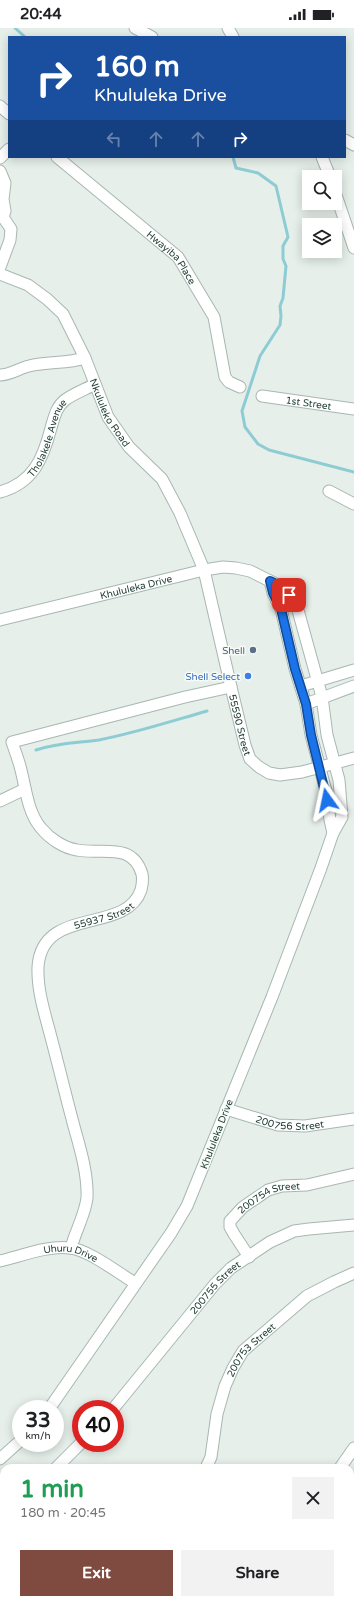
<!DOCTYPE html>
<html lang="en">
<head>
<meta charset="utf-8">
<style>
	:root { --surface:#fff; --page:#f2f2f2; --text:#202124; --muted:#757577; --accent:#7f4a3f }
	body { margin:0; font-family:"Varela Round",sans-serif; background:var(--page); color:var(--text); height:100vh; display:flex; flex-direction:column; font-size:15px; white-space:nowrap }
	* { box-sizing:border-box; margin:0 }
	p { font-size:13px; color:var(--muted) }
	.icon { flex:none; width:22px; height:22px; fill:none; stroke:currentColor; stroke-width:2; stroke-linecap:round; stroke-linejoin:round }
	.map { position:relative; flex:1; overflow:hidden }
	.details { position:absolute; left:0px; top:1436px; width:354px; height:140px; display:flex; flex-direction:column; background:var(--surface); border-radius:12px 12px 0 0; box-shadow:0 2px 10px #0003 }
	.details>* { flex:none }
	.banner { position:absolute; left:8px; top:8px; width:338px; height:122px; border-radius:0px; box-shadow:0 2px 10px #0003; background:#1a4fa0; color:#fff; overflow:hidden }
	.tools { position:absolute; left:302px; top:142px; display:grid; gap:8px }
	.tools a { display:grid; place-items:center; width:40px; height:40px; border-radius:0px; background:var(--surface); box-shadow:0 2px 10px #0003; font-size:20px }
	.speed { position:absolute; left:12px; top:1372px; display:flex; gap:8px; font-size:20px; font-weight:700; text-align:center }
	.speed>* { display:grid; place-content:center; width:52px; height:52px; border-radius:50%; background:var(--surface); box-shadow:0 2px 10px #0003; line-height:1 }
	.speed small { font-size:10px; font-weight:400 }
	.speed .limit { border:6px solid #d22; background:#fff; color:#111 }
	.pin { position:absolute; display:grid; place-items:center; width:34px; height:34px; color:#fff; margin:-17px; border-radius:8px; box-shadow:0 2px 6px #0006 }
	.me { position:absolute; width:44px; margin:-22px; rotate:348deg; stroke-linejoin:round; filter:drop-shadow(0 0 3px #0008) }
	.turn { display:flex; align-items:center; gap:14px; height:84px; padding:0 20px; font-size:18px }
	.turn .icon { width:52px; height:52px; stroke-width:2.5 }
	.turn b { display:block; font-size:28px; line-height:34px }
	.lanes { display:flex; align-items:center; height:38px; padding:0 20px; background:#0003; justify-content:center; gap:20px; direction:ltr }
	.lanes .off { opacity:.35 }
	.round { display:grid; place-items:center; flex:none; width:42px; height:42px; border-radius:0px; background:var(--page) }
	.summary { display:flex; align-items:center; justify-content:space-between; height:68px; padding:0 20px }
	h1 { font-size:24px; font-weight:700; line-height:30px; color:#1e9e55 }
	.button { display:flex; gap:8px; margin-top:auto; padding:8px 20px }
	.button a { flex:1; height:46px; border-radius:0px; background:var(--accent); color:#fff; font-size:16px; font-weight:700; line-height:46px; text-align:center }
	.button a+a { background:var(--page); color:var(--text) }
	.status { display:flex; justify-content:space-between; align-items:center; height:28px; padding:0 20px; background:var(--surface); direction:ltr }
	.status svg { height:11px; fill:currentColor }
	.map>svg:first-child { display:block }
</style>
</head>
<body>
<div class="status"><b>20:44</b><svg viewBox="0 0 49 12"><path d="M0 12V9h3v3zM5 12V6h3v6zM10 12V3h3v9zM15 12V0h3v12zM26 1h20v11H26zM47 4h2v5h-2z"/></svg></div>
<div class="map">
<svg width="354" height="1576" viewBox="0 0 354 1576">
	<rect width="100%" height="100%" fill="#e6efea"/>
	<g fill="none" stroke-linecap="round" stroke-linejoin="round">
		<path stroke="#8eccd3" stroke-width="3" d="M 15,0 L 25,9
			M 233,129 L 236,140 L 258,145 L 276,158 L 288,209 L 283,218 L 283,231 L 286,238 L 283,270 L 280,278 L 281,288 L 280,297 L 260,328 L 242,383 L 245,399 L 258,416 L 269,422 L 354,444
			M 36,722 C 57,715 77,715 99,712 C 135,705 172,693 207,683"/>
		<g stroke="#a8b7b1" stroke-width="13">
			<g id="minor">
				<path d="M 135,0 L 152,9"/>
				<path d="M 228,0 L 233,9"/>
				<path d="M 0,78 L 9,86"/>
				<path d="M 345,112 L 354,117"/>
				<path id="s1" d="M 57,129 L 178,229 L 214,289 L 225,349 L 229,354 L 240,359"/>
				<path d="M 322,129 L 330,149"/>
				<path d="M 0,130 L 9,121"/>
				<path d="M 0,143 L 5,155 L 3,171 L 5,183 L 3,189 L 11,201 L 10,212 L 0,239"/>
				<path d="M 335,164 L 354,220"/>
				<path id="s2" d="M 0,246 L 28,257 L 47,271 L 63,286 L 85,330 L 108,389 L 129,419 L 162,451 L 180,485 L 204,542 L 231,659 L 245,717 L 250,731 L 259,739 L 269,745 L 280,747 L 302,744 L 354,730"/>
				<path d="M 0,347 C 10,347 20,340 29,338 C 48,333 67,336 85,330"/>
				<path id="s3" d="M 262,368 L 354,381"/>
				<path d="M 329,463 L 354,476"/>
				<path id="s4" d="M 0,464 C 33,455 43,431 51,400 C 54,390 56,379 65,372 C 73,366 86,361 95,356"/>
				<path d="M 270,553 L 273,565 L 281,581 L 295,641 L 306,676 L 311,707 L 326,763 L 330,792 L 333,805"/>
				<path id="s5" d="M 0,592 L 204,542 L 223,539 L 236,540 L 250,543 L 282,559 L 296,575 L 322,669 L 327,707 L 339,752 L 342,789 L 333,805 L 321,840 L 272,969 L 187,1178 L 171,1205 L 49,1381"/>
				<path d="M 301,658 L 354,642"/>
				<path d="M 306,676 L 354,658"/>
				<path d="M 0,773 L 25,761"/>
				<path id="s6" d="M 226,1081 L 278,1097 L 305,1098 L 354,1091"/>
				<path id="s7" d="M 71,1220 C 75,1204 85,1187 87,1170 C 88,1148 81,1123 75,1102 C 67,1073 60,1043 52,1013 C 46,989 37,964 38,939 C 42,877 126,907 141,862 C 142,858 143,851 142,846 C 132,813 101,827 77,822 C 64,820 50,811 41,800 C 28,785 26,762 21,742 C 19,733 15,723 12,714 L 185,669 L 231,659"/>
				<path id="s8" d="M 249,1229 L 234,1206 L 230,1199 L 230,1193 L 243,1179 L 268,1162 L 282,1158 L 307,1157 L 354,1146"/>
				<path id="s9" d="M 0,1233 C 21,1228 49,1217 70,1220 C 89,1222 118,1245 135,1255"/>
				<path id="s10" d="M 113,1381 L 215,1256 L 231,1240 L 270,1214 L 294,1203 L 309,1201 L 354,1197"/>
				<path d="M 0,1431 L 21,1412"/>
				<path d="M 56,1440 L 81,1415"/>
				<path id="s11" d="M 206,1440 L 211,1429 L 217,1386 L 225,1358 L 233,1340 L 243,1323 L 307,1268 L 334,1254 L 354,1245"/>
				<path d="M 340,1440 L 354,1420"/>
				<path d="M 0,1510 L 4,1512"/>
				<path d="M 350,1518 L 354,1516"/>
				<path d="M 0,1533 L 4,1522"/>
				<path d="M 350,1540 L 354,1543"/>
				<path d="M 39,1576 L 40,1572"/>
				<path d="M 83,1576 L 85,1572"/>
			</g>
		</g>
		<use href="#minor" stroke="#fff" stroke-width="11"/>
	</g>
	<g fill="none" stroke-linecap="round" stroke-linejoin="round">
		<g stroke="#114b97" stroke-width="10">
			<path id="route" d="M 289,567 L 282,559 L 270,553 L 273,565 L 281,581 L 295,641 L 306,676 L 311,707 L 327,772"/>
		</g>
		<use href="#route" stroke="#1a73e8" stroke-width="7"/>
	</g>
	<circle fill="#5c6f8a" stroke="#f7fbf8" stroke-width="1.5" cx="253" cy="622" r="4"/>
	<circle fill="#3f7fe0" stroke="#f7fbf8" stroke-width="1.5" cx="248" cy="648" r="4"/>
	<g text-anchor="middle" stroke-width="3" stroke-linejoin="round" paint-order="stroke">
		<g font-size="10" fill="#244138" stroke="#f7fbf8">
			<text dy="4" stroke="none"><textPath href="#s1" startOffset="153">Hwayiba Place</textPath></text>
			<text dy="4" stroke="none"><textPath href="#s3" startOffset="47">1st Street</textPath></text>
			<text dy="4" stroke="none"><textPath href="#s2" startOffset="185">Nkululeko Road</textPath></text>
			<text dy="4" stroke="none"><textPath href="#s4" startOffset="76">Tholakele Avenue</textPath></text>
			<text dy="4" stroke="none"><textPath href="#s5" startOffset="140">Khululeka Drive</textPath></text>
			<text dy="4" stroke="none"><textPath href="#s2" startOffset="530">55590 Street</textPath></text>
			<text dy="4" stroke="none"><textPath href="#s7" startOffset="380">55937 Street</textPath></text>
			<text dy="4" stroke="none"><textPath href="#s6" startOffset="66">200756 Street</textPath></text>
			<text transform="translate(216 1106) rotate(-69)" y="4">Khululeka Drive</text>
			<text dy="4" stroke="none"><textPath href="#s8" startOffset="89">200754 Street</textPath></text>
			<text dy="4" stroke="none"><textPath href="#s9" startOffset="73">Uhuru Drive</textPath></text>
			<text dy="4" stroke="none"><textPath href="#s10" startOffset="159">200755 Street</textPath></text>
			<text dy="4" stroke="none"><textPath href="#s11" startOffset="130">200753 Street</textPath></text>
		</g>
		<g font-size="10" fill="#4e5e75" stroke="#f7fbf8" text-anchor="end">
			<text x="245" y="626">Shell</text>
		</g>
		<g font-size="10" fill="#366cbe" stroke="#f7fbf8" text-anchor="end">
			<text x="240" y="652">Shell Select</text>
		</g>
	</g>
</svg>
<div class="tools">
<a><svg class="icon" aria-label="search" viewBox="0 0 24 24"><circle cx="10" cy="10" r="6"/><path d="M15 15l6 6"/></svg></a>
<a><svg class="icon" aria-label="layers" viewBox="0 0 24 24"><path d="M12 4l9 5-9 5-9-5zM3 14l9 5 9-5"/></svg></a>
</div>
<div class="speed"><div>33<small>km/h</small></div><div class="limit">40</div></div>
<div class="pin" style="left:289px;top:567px;background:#d93025"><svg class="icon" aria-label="arrive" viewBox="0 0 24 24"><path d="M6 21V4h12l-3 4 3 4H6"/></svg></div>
<svg class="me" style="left:327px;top:772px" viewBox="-20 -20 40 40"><path d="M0-17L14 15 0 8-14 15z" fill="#1a73e8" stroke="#fff" stroke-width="4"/></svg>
<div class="banner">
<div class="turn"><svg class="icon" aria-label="right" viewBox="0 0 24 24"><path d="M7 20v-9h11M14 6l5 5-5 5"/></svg><div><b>160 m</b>Khululeka Drive</div></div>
<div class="lanes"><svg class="icon off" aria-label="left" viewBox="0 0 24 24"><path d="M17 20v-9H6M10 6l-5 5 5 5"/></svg><svg class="icon off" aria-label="ahead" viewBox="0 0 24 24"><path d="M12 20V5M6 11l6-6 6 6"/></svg><svg class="icon off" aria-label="ahead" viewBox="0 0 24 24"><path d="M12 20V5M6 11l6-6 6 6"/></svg><svg class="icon" aria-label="right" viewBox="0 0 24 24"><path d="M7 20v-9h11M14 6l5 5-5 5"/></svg></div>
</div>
<section class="details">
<div class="summary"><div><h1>1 min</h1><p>180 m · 20:45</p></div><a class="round"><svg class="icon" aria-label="close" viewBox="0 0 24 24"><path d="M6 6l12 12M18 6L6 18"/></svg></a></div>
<div class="button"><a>Exit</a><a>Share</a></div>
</section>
</div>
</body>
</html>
